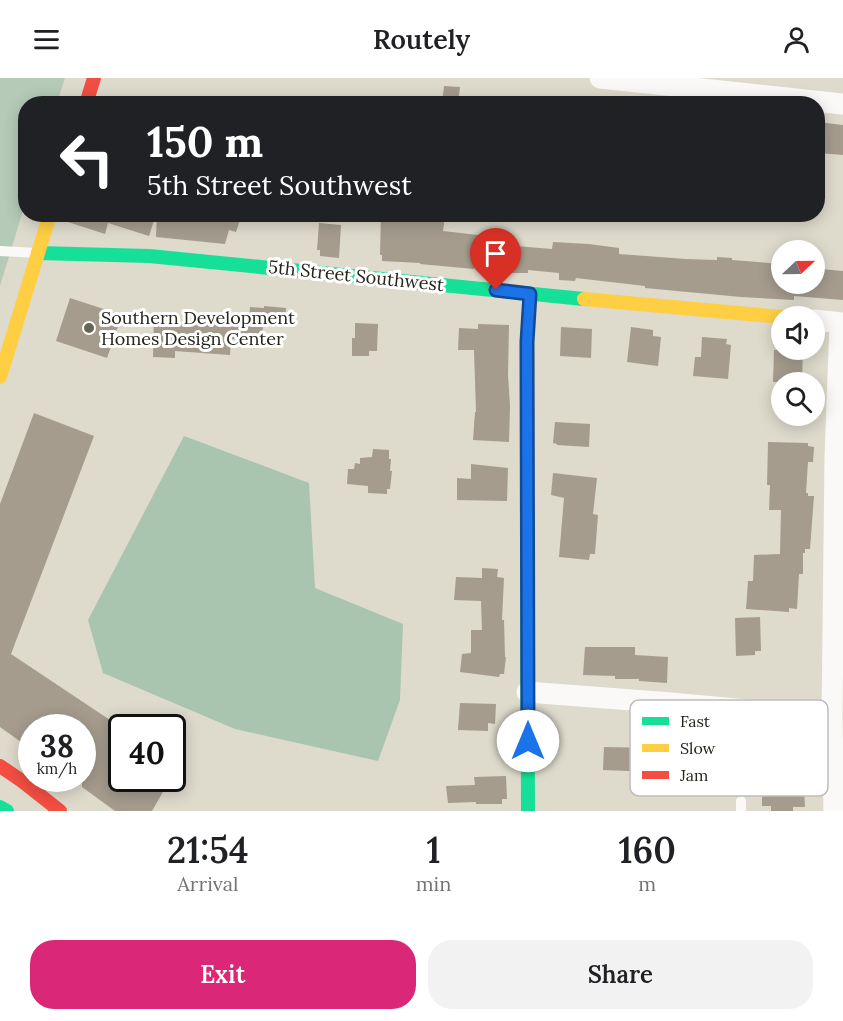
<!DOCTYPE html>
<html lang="en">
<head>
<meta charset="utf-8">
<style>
	:root { --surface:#fff; --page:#f2f2f2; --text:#202124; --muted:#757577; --accent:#db2777 }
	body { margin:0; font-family:Lora,serif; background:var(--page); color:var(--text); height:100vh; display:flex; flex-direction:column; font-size:22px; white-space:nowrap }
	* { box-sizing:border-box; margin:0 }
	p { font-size:20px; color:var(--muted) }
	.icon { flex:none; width:33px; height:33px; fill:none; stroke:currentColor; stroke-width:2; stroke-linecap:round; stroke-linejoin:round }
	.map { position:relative; height:733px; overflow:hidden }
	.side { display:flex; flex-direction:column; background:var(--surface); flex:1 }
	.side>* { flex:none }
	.top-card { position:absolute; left:18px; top:18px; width:807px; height:126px; border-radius:24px; box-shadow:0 3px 15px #0003; background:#202124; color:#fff; overflow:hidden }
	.needle { width:39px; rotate:68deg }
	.tools { position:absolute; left:771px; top:162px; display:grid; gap:12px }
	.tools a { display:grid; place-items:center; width:54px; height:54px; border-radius:50%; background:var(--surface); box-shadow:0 3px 15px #0003; font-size:30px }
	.speed { position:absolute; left:18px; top:636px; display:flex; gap:12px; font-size:30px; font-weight:700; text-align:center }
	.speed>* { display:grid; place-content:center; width:78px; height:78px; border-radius:50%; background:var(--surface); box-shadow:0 3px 15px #0003; line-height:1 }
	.speed small { font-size:15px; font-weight:400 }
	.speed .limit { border:3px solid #111; border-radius:9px; background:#fff; color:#111 }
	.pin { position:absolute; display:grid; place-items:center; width:51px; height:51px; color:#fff; margin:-62px -26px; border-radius:50% 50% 50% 0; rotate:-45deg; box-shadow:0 0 6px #0007 }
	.pin .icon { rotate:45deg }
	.me { position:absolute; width:66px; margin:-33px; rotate:0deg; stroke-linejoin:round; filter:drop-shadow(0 0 4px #0008) }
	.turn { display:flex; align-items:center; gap:21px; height:126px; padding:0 30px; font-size:27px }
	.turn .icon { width:78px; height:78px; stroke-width:2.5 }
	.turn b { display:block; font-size:42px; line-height:51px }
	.eta { display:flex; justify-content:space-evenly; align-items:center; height:102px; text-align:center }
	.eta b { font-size:36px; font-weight:600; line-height:42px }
	.button { display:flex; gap:12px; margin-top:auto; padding:12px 30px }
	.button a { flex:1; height:69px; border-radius:24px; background:var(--accent); color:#fff; font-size:24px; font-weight:600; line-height:69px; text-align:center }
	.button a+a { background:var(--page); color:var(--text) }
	header { display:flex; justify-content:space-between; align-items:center; height:78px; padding:0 30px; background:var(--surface); font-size:27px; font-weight:600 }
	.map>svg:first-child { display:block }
</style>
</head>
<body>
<header><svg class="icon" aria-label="menu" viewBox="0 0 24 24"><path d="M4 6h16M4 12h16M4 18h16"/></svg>Routely<svg class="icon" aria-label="person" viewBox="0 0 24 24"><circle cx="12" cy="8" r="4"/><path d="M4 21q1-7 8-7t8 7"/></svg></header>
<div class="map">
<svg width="843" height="733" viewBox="0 0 843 733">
	<rect width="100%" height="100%" fill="#dedacc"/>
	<path fill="#b5cbb8" d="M 0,0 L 65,0 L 57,25 L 26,26 L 25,126 L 0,208 Z"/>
	<path fill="#a9c5af" d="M 184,358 L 309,405 L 315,510 L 403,546 L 400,622 L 378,683 L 235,651 L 103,595 L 88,542 Z"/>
	<path fill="#a59c8e" d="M 444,8 L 460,9 L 458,26 L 442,26 Z
		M 818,44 L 843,47 L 843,77 L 818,75 Z
		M 66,136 L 156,136 L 149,158 L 108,145 L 105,156 L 65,143 Z
		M 157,136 L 242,136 L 236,154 L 229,152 L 225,166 L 156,159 Z
		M 381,136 L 443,136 L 445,138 L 443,153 L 478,157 L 477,162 L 515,164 L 515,168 L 552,171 L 553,164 L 589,166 L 619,170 L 619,176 L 686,181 L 717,182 L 717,179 L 732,180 L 732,182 L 782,186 L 782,206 L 819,206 L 820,191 L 843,193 L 843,222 L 794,218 L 794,222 L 741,219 L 645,210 L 645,208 L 576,200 L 575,203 L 559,202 L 559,195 L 528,192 L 528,195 L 512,195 L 512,187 L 475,185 L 474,191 L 420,186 L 420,185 L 382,183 L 382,177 L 380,177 Z
		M 319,145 L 341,147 L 339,180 L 320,178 L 320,172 L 317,172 Z
		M 70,220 L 122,237 L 107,280 L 56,263 Z
		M 264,228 L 286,230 L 285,249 L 263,248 L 262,263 L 231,261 L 230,277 L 175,273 L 175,280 L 153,279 L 154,237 L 176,238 L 175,244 L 209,247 L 209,243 L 249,245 L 250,229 L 264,230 Z
		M 355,245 L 378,246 L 377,273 L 369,273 L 369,278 L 352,278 L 352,260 L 355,260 Z
		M 478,246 L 509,247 L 508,297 L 510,328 L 509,364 L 473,362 L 475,334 L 476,334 L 474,272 L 458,272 L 459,250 L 478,251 Z
		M 561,249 L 592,251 L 591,280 L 560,278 Z
		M 631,249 L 653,252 L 653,258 L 661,259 L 658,288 L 627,284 Z
		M 702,259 L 727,261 L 726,266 L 731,267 L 728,301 L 693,298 L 695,279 L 701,279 Z
		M 774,272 L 803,272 L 802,304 L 773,304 Z
		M 34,335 L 94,358 L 11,576 L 122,650 L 122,700 L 171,700 L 152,733 L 115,733 L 82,709 L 82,650 L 32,650 L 32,672 L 0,649 L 0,426 Z
		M 555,344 L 590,346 L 589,369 L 557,367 L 557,366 L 553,365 Z
		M 768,364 L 808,365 L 808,368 L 814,369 L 813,384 L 808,384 L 806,415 L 808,415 L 808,418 L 814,418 L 810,471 L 805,471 L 805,475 L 803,475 L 803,496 L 799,496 L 797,531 L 789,530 L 789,534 L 746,531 L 748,503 L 753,503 L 754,477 L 780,476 L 781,432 L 769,432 L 770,407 L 767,407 Z
		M 373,371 L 389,372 L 389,381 L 391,381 L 390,393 L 392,393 L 390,411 L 387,411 L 387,416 L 368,415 L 368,408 L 347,406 L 348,391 L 354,391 L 355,385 L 360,386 L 360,380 L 372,379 Z
		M 471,386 L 508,390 L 507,423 L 457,422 L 457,400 L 471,401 Z
		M 553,395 L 597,400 L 593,436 L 598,437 L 595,476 L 590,476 L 589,482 L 559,479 L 564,420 L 551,417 Z
		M 482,490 L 498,491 L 497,499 L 504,500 L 502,542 L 504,542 L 505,579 L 506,579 L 504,596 L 500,596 L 499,599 L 460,594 L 462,576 L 471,575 L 471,552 L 482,552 L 481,523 L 454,522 L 456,499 L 482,500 Z
		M 760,539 L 761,573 L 755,573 L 755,577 L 736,578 L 735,540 Z
		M 585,569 L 635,569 L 635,577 L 668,579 L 667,605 L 639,603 L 639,601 L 615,601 L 615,598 L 583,597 Z
		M 460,625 L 496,626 L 495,646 L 488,645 L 488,653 L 458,652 Z
		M 604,669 L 655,670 L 654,694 L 603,692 Z
		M 506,698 L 507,721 L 502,721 L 502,726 L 476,726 L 476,724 L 448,725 L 446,708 L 475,707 L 474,699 Z
		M 762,710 L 804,710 L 805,729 L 793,729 L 793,733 L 771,733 L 771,728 L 762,728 Z"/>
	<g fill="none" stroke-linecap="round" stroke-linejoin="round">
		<path stroke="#faf9f7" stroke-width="10" d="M 0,173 L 37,175
			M 741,733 L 741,723"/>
		<path stroke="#faf9f7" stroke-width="21" d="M 600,0 L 843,26
			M 814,242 L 843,245
			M 527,614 L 671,625 L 832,640
			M 834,733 L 832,640 L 835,379 L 840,245"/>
		<path stroke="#16e098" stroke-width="14" d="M 38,175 L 149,178 L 584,221
			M 527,449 L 528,733
			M 0,729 L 7,733"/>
		<path stroke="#ffcf43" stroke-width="14" d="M 584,221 L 782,239
			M 0,299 L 50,136
			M 527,449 L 527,264 L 530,216"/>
		<path stroke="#f24e42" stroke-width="14" d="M 86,26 L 94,0
			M 0,688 L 22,703 L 60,733"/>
	</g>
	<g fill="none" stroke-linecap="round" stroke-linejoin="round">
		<g stroke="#114b97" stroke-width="15">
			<path id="route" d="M 496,212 L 530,216 L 527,264 L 528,663"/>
		</g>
		<use href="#route" stroke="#1a73e8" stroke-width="10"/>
	</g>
	<circle fill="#676458" stroke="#fff" stroke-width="2" cx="89" cy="250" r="6"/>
	<g text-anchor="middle" stroke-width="6" stroke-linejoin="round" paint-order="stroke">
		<g font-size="18" fill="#27241a" stroke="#fff">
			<text transform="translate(356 198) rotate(6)" y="6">5th Street Southwest</text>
		</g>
		<g font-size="18" fill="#27241a" stroke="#fff" text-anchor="start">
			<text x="101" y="246">Southern Development<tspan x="101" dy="21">Homes Design Center</tspan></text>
		</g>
	</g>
	<rect x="630" y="622" width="198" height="96" rx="9" fill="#fff" stroke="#bebdba" stroke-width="1.5"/>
	<rect x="642" y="639" width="27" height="8" fill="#16e098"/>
	<rect x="642" y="666" width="27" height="8" fill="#ffcf43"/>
	<rect x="642" y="693" width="27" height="8" fill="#f24e42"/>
	<g font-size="16" fill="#27241a">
		<text x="680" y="649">Fast</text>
		<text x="680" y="676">Slow</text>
		<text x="680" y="703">Jam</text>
	</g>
</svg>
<div class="tools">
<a><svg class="needle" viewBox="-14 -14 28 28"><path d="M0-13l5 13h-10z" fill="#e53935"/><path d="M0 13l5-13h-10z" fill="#757577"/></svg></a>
<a><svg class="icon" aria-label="sound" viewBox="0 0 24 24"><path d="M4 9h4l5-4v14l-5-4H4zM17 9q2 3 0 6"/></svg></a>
<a><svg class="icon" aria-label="search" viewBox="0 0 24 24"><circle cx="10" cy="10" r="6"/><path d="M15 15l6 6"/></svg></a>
</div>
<div class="speed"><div>38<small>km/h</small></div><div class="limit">40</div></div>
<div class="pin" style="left:496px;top:212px;background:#d93025"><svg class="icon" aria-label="arrive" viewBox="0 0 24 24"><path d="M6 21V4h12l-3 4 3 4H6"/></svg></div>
<svg class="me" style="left:528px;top:663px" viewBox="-20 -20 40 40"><circle r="19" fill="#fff"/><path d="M0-13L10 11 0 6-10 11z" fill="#1a73e8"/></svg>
<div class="top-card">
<div class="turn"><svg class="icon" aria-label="left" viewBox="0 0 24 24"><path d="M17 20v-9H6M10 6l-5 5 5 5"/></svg><div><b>150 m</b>5th Street Southwest</div></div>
</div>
</div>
<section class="side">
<div class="eta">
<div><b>21:54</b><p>Arrival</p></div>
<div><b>1</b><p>min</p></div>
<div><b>160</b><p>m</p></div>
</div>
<div class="button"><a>Exit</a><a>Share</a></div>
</section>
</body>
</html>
